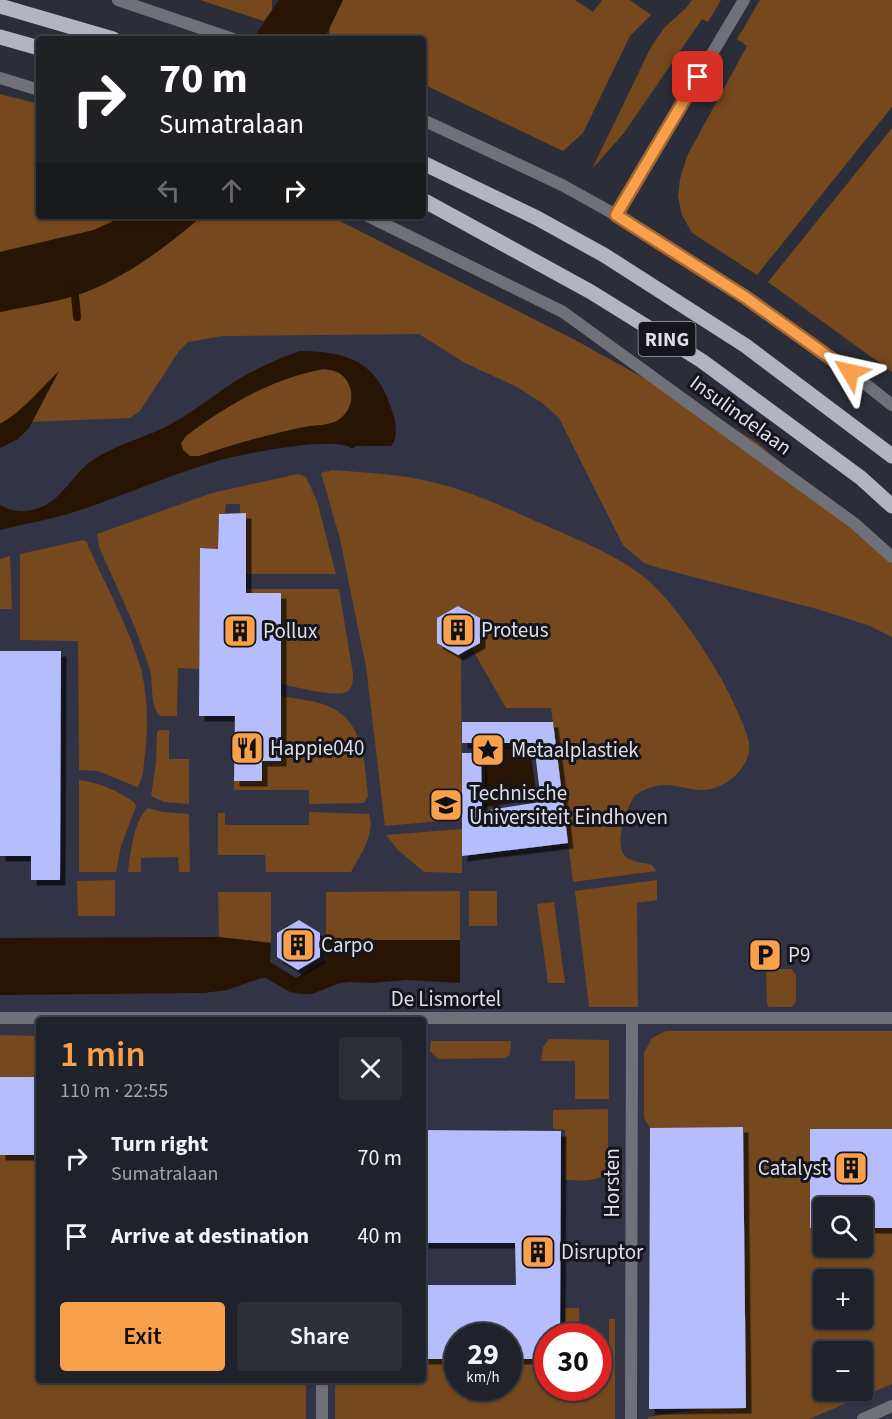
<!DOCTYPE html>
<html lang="en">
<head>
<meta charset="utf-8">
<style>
	:root { --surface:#20222b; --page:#2d2f37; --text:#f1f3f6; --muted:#a2a4a9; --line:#3d3f47; --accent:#f9a04c }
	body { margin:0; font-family:"Source Sans 3",sans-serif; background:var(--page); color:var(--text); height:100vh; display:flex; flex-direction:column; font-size:22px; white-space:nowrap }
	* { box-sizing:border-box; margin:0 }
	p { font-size:20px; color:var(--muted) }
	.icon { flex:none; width:33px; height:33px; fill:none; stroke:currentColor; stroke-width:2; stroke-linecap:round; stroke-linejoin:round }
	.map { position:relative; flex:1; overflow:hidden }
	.drawer { position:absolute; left:36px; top:1017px; width:390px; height:366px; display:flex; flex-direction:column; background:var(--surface); border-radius:6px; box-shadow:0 2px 4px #0004,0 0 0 2px var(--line) }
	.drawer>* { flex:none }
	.hud { position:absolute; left:36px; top:36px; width:390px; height:183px; border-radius:6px; box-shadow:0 2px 4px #0004,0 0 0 2px var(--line); background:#202124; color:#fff; overflow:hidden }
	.controls { position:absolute; left:813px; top:1197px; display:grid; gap:12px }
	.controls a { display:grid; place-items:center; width:60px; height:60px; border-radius:6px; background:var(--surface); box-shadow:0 2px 4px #0004,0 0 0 2px var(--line); font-size:30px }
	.speed { position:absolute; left:444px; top:1323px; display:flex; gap:12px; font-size:30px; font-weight:700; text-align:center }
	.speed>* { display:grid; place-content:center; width:78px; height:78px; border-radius:50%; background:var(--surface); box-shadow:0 2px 4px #0004,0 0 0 2px var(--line); line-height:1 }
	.speed small { font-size:15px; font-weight:400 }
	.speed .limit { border:9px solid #d22; background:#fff; color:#111 }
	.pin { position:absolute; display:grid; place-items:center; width:51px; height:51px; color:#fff; margin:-26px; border-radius:12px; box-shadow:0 3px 9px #0006 }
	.me { position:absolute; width:66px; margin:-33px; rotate:306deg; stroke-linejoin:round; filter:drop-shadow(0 0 4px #0008) }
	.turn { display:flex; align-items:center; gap:21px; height:126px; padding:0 24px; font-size:27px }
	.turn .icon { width:78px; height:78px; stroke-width:2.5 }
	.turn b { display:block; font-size:42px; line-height:51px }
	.lanes { display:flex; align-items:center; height:57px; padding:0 24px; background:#0003; justify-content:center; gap:30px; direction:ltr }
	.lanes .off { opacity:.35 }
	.round { display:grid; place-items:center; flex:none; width:63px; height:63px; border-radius:6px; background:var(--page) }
	.head { display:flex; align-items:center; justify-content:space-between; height:102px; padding:0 24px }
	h1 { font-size:36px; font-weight:600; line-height:45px; color:var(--accent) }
	.action { display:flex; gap:12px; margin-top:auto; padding:12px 24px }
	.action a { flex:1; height:69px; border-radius:6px; background:var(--accent); color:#111; font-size:24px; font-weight:600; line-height:69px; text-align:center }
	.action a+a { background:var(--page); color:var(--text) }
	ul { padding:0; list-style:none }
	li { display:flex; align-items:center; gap:18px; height:78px; padding:0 24px }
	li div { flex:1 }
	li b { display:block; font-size:22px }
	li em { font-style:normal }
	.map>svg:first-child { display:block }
</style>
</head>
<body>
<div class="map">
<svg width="892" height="1419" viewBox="0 0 892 1419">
	<defs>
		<filter id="shadow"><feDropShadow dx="5.5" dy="5.5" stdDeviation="0" flood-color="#0009"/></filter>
	</defs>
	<rect width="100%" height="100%" fill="#2b2d39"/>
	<path fill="#323446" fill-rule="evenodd" d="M 0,209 L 479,323 L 892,591 L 892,1419 L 0,1419 ZM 39,1020 L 423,1020 L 423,1380 L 39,1380 ZM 824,1208 L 862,1208 L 862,1246 L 824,1246 ZM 824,1280 L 862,1280 L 862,1318 L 824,1318 ZM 458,1336 L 508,1336 L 508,1388 L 458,1388 ZM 548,1336 L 598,1336 L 598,1388 L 548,1388 ZM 824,1352 L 862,1352 L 862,1390 L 824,1390 Z"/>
	<path fill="#75481d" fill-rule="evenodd" d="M 200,0 L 272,0 L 272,10 L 264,21 Z
		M 343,0 L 575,0 L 593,12 L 602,0 L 630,0 L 651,15 L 630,36 L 583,133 L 563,151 L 423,84 L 423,39 L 329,39 L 330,27 Z
		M 692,0 L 721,0 L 708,22 L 702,19 L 624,133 L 592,169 L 651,47 L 664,28 L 686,8 Z
		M 760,0 L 892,0 L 892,107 L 757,275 L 692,233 L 682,215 L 678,197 L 680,179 L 687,156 L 747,46 L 737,39 Z
		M 0,94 L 39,104 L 39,216 L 124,216 L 94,230 L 0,252 Z
		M 892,128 L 892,372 L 768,282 Z
		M 202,216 L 330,216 L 577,341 L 730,426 L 756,442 L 834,506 L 892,558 L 892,637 L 870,626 L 817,609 L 659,568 L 644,563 L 623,545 L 559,418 L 542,403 L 517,387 L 465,363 L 419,334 L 223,336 L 188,342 L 179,351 L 140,411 L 130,418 L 0,423 L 0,312 C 28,306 59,302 86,292 C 129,275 167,246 202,216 Z
		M 324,369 C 333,370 342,372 347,381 C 355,393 352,409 341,418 C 334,425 320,425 311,426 C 272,433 236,444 199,456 L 190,456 L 183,450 L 181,443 L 186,436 C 227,405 273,378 324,369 Z
		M 332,470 C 367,473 402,474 436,483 C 480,494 521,515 563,533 C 594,547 628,561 653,585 C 678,609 705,650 722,680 C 730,695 746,727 749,743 C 752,767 725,790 703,790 C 685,790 667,780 649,788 C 644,790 637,793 634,797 C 626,809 613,846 626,857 C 632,862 645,863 652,865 L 656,871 L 573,882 L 551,708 L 506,708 L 471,647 L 480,619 L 459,606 L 438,617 L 437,642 L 457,655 L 461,653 L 462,819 L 385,826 L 366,667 L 340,539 L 321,473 Z
		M 298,474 L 306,477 L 317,501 L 336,574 L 246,574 L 246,513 L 240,513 L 240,504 L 226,504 L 225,513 L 219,514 L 218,549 L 200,548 L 199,669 L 178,668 L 177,716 L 160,716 C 149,705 154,681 149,667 C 136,625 116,586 99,547 L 97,534 L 212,493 Z
		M 83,540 L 87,542 L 90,550 C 107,588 130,630 141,669 C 148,697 148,727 145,756 C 143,766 144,779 137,787 L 98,771 L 79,770 L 78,641 L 20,640 L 20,554 Z
		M 10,556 L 12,609 L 0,609 L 0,559 Z
		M 246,589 L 339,589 L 353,674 C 353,680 353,687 348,691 C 338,699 294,686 281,684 L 281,593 L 246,593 Z
		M 281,696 C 296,699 314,700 328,706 C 365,722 364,762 368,796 L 364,803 L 309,804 L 309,790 L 234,790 L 234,781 L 262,781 L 262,761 L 281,760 Z
		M 160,730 L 169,730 L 169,759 L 189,759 L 189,804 L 164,802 L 151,796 L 156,763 L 157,732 Z
		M 79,780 C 101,783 116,790 134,802 L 136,806 L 121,846 L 116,872 L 79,872 Z
		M 148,808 L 163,812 L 189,814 L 190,872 L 179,872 L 178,857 L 141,858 L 141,872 L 128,872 C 130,855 134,819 148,808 Z
		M 309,812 L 369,814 C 376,833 360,856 351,872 L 266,872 L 265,855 L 218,855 L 218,813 L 225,813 L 225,825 L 309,825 Z
		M 462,829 L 462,873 L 424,872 L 398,850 L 386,835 Z
		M 115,880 L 115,916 L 78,916 L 77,881 Z
		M 657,880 L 657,900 L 637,903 L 638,1007 L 589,1007 L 575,891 Z
		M 460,891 L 460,940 L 326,940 L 326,892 Z
		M 469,891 L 497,891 L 497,926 L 469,926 Z
		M 218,892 L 271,892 L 271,943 L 219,937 Z
		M 554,902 L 565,983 L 548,983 L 537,904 Z
		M 769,969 L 791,969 L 796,975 L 796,1002 L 792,1007 L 769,1007 L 767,1004 L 766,973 Z
		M 666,1031 L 892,1031 L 892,1384 L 809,1419 L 648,1419 L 648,1417 L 710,1408 L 746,1408 L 743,1128 L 650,1128 L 644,1118 L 644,1053 L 652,1038 ZM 824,1208 L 862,1208 L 862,1246 L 824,1246 ZM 824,1280 L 862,1280 L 862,1318 L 824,1318 ZM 824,1352 L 862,1352 L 862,1390 L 824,1390 Z
		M 0,1035 L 39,1036 L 39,1077 L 0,1077 Z
		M 549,1039 L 609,1040 L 609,1099 L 575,1099 L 575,1061 L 541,1061 L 543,1047 Z
		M 431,1041 L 511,1041 L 510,1055 L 504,1058 L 438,1059 L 430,1051 Z
		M 608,1109 L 608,1169 C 600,1184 580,1180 565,1180 L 565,1130 L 553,1129 L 553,1110 Z
		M 0,1155 L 39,1155 L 39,1380 L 306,1380 L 306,1419 L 0,1419 Z
		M 565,1308 L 579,1308 L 580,1336 L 565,1336 Z
		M 609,1319 L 615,1319 L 615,1419 L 335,1419 L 335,1380 L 423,1380 L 423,1358 L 457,1358 L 458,1388 L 508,1388 L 509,1358 L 547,1358 L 548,1388 L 598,1388 L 599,1359 L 609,1359 Z"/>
	<path fill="#281403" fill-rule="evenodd" d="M 279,0 L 343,0 L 324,39 L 253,39 Z
		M 124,216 L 202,216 C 167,246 129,275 86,292 C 59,302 28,306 0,312 L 0,252 L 94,230 Z
		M 300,351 C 349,352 377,361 392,411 C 396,422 399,437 391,446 L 356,446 L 352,449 C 339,434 235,455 214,462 C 166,476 119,498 71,513 C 48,520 24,524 0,530 L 0,505 C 14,513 29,513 44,506 C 63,496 73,475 90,462 C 115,444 146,438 173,423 C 194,411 213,396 234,382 C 255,369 277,359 300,351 ZM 324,369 C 333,370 342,372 347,381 C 355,393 352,409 341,418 C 334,425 320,425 310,426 C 272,433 236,444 199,456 L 190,456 L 183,450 L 181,443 L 186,436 C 226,405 273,378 324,369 Z
		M 59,371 L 29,428 L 18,439 L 0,448 L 0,424 C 23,411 40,389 59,371 Z
		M 485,747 L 530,748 L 537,799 L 485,807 Z
		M 219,937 L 271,943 L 270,962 L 296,978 L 326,960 L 326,940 L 460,940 L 460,983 L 407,980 L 371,983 L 350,982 L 340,983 L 312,994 L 301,994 L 290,992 L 266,978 L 261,978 L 227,990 L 204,993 L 0,995 L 0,938 Z"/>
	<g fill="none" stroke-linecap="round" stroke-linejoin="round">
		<path stroke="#281403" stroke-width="8" d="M 74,285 L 77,317"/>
	</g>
	<path fill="#b6bdfc" filter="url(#shadow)" d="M 246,513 L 246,593 L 281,593 L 281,761 L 262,761 L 262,781 L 234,781 L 235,716 L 199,716 L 200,548 L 218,549 L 219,514 Z
		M 458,606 L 480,618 L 480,643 L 458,655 L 437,643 L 437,618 Z
		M 0,651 L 61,651 L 60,880 L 31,880 L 31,856 L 0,856 Z
		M 462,722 L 553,722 L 568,843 L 462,856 L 462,753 L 481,753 L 482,811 L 541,802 L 534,743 L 462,743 Z
		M 299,920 L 320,933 L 320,957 L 298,970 L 277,957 L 277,933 Z
		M 0,1077 L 39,1077 L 39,1155 L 0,1155 Z
		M 743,1127 L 746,1408 L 649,1409 L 650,1128 Z
		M 810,1129 L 892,1129 L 892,1228 L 862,1228 L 862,1208 L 824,1208 L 824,1228 L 810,1228 Z
		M 423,1130 L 561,1131 L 560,1336 L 548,1336 L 548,1359 L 508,1359 L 508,1336 L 458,1336 L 458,1359 L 423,1359 L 423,1285 L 516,1285 L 515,1243 L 423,1243 Z"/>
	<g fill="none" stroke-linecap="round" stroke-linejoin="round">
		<path stroke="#707178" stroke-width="12" d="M 118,0 L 233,39
			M 0,78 L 39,90
			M 423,120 L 562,185 L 616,215 L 745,297 L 850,372 L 892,405
			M 616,215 L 744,0
			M 368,216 L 563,312 L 854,523 L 892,557
			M 0,1018 L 892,1018
			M 322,1419 L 322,1380
			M 631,1419 L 632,1018
			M 863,1419 L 892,1406"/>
		<path stroke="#b2b4c2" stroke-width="15" d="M 0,6 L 113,39
			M 0,37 L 39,48
			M 423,163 L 537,218 L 604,255 L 746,346 L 892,456
			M 423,200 L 591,292 L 702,361 L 861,478 L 892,506"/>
	</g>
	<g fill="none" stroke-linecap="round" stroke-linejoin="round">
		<g stroke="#a26831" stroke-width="15">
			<path id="route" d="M 698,77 L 616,215 L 745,297 L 850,372"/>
		</g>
		<use href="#route" stroke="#f9a04c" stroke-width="10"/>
	</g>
	<defs>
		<g id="building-square" transform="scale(1.725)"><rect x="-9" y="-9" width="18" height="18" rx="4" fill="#f9a04c" stroke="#15151b"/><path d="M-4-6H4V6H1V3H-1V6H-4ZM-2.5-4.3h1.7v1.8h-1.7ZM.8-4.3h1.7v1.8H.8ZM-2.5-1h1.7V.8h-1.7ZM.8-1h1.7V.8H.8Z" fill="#111"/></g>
		<g id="restaurant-square" transform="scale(1.725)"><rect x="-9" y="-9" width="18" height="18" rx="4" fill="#f9a04c" stroke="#15151b"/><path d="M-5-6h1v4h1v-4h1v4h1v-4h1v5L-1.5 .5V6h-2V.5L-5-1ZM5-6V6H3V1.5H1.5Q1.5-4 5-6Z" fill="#111"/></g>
		<g id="sight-square" transform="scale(1.725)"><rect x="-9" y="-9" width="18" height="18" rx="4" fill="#f9a04c" stroke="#15151b"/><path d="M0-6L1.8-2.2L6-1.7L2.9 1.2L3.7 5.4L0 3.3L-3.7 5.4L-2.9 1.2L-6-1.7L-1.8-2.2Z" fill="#111"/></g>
		<g id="university-square" transform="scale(1.725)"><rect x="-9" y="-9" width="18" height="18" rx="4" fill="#f9a04c" stroke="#15151b"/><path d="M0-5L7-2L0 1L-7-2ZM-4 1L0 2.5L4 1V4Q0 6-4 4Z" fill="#111"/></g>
		<g id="parking-square" transform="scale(1.725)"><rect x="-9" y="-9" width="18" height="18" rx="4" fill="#f9a04c" stroke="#15151b"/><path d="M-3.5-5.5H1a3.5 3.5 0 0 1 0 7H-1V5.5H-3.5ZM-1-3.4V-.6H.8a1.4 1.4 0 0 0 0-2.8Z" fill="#111"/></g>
	</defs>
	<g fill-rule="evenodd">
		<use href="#building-square" x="458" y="630"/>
		<use href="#building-square" x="240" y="631"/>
		<use href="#restaurant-square" x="247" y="748"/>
		<use href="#sight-square" x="488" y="750"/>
		<use href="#university-square" x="446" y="805"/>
		<use href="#building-square" x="298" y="945"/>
		<use href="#parking-square" x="765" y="955"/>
		<use href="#building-square" x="851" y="1168"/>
		<use href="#building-square" x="538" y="1252"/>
	</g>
	<g text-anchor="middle" stroke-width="6" stroke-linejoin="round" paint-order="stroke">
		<rect fill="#15151b" stroke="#a2a2aa" stroke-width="1.5" x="638.5" y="322" width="57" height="34" rx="4.5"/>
		<g font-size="20" font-weight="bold" fill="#dedfe8">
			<text x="667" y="346">RING</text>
		</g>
		<g font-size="21" fill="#dedfe8" stroke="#15151b">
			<text transform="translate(741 415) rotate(36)" y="7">Insulindelaan</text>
			<text x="446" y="1006">De Lismortel</text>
			<text transform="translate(612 1183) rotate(-90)" y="7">Horsten</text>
		</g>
		<g font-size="21" fill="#dedfe8" stroke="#15151b" text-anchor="start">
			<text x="481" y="637">Proteus</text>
			<text x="263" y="638">Pollux</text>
			<text x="270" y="755">Happie040</text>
			<text x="511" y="757">Metaalplastiek</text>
			<text x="469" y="800">Technische<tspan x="469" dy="24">Universiteit Eindhoven</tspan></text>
			<text x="321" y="952">Carpo</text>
			<text x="788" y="962">P9</text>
			<text x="828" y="1175" text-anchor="end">Catalyst</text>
			<text x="561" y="1259">Disruptor</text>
		</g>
	</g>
</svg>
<div class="controls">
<a><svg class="icon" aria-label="search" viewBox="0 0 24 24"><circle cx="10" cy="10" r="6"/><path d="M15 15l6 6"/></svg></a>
<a>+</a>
<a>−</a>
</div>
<div class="speed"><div>29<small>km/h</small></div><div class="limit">30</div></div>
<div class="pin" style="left:698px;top:77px;background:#d93025"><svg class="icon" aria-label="arrive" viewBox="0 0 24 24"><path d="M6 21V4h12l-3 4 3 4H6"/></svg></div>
<svg class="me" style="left:850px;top:372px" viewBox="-20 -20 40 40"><path d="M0-17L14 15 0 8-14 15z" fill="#f9a04c" stroke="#fff" stroke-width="4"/></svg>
<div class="hud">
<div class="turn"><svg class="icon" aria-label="right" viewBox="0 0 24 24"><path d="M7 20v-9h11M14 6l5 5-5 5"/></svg><div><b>70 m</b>Sumatralaan</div></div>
<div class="lanes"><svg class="icon off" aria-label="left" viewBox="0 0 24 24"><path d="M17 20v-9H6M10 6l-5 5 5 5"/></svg><svg class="icon off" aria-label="ahead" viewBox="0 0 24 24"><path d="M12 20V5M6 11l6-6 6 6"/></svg><svg class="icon" aria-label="right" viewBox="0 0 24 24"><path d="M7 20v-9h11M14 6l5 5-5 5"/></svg></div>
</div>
<section class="drawer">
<div class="head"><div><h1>1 min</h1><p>110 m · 22:55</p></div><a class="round"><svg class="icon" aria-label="close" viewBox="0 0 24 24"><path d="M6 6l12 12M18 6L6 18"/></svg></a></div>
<ul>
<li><svg class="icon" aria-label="right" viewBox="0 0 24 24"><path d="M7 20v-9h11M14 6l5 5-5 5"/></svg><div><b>Turn right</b><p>Sumatralaan</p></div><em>70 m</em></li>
<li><svg class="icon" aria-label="arrive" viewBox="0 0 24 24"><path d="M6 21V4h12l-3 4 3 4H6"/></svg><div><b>Arrive at destination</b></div><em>40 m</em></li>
</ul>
<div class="action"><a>Exit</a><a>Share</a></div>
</section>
</div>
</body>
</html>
